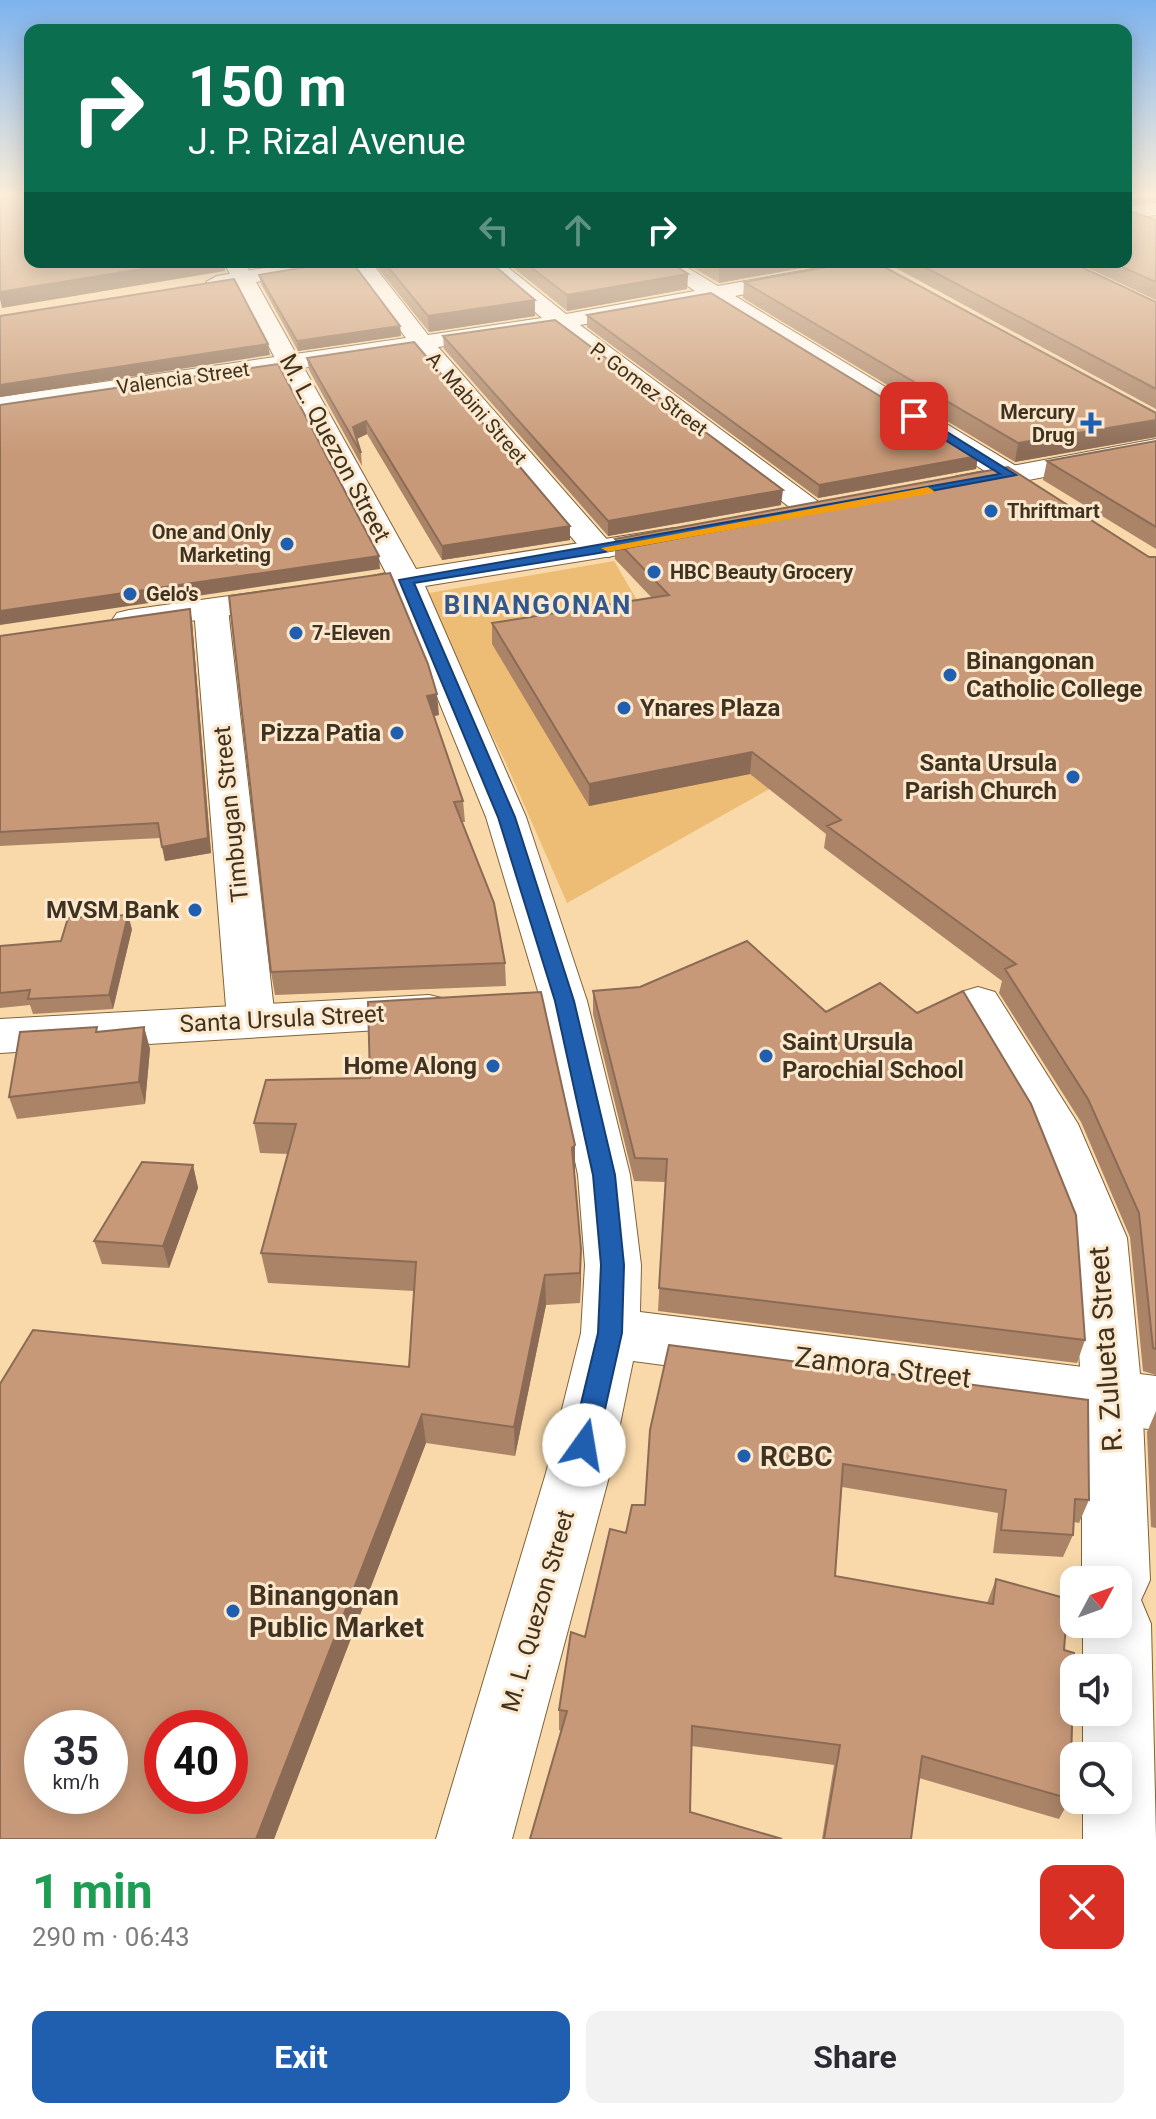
<!DOCTYPE html>
<html lang="en">
<head>
<meta charset="utf-8">
<style>
	:root { --surface:#fff; --page:#f2f2f3; --text:#2b2b33; --muted:#7c7c81; --accent:#205fb0 }
	body { margin:0; font-family:Roboto,sans-serif; background:var(--page); color:var(--text); height:100vh; display:flex; flex-direction:column; font-size:30px; white-space:nowrap }
	* { box-sizing:border-box; margin:0 }
	p { font-size:26px; color:var(--muted) }
	.icon { flex:none; width:44px; height:44px; fill:none; stroke:currentColor; stroke-width:2; stroke-linecap:round; stroke-linejoin:round }
	.map { position:relative; height:1839px; overflow:hidden }
	.panel { display:flex; flex-direction:column; background:var(--surface); flex:1 }
	.panel>* { flex:none }
	.top-card { position:absolute; left:24px; top:24px; width:1108px; height:244px; border-radius:16px; box-shadow:0 4px 20px #0003; background:#0b6e4f; color:#fff; overflow:hidden }
	.needle { width:52px; rotate:49deg }
	.buttons { position:absolute; left:1060px; top:1566px; display:grid; gap:16px }
	.buttons a { display:grid; place-items:center; width:72px; height:72px; border-radius:16px; background:var(--surface); box-shadow:0 4px 20px #0003; font-size:40px }
	.speed { position:absolute; left:24px; top:1710px; display:flex; gap:16px; font-size:40px; font-weight:700; text-align:center }
	.speed>* { display:grid; place-content:center; width:104px; height:104px; border-radius:50%; background:var(--surface); box-shadow:0 4px 20px #0003; line-height:1 }
	.speed small { font-size:20px; font-weight:400 }
	.speed .limit { border:12px solid #d22; background:#fff; color:#111 }
	.pin { position:absolute; display:grid; place-items:center; width:68px; height:68px; color:#fff; margin:-34px; border-radius:16px; box-shadow:0 4px 12px #0006 }
	.me { position:absolute; width:88px; margin:-44px; rotate:13deg; stroke-linejoin:round; filter:drop-shadow(0 0 6px #0008) }
	.turn { display:flex; align-items:center; gap:28px; height:168px; padding:0 32px; font-size:36px }
	.turn .icon { width:104px; height:104px; stroke-width:2.5 }
	.turn b { display:block; font-size:56px; line-height:68px }
	.lanes { display:flex; align-items:center; height:76px; padding:0 32px; background:#0003; justify-content:center; gap:40px; direction:ltr }
	.lanes .off { opacity:.35 }
	.round { display:grid; place-items:center; flex:none; width:84px; height:84px; border-radius:16px; background:var(--page) }
	.head { display:flex; align-items:center; justify-content:space-between; height:136px; padding:0 32px }
	h1 { font-size:48px; font-weight:700; line-height:60px; color:#1e9e55 }
	.primary-button { display:flex; gap:16px; margin-top:auto; padding:16px 32px }
	.primary-button a { flex:1; height:92px; border-radius:16px; background:var(--accent); color:#fff; font-size:32px; font-weight:700; line-height:92px; text-align:center }
	.primary-button a+a { background:var(--page); color:var(--text) }
	.map>svg:first-child { display:block }
</style>
</head>
<body>
<div class="map">
<svg width="1156" height="1839" viewBox="0 0 1156 1839">
	<rect width="100%" height="100%" fill="#f9d9aa"/>
	<path fill="#edbd75" d="M 614,561 L 644,612 L 771,788 L 567,903 L 505,761 L 423,594 Z"/>
	<g fill="none" stroke-linecap="round" stroke-linejoin="round">
		<g stroke="#806338" stroke-width="2">
			<path id="street" d="M 1156,203 L 1156,215 L 1126,219 L 1126,207 Z
				M 223,262 L 243,262 L 254,277 L 243,283 L 235,282 Z
				M 350,262 L 371,262 L 428,335 L 542,318 L 478,262 L 501,262 L 566,314 L 695,291 L 653,262 L 678,262 L 718,286 L 852,262 L 896,262 L 886,268 L 735,296 L 1021,469 L 1025,475 L 1021,481 L 1001,481 L 711,301 L 580,325 L 824,506 L 829,512 L 824,518 L 804,518 L 556,330 L 438,347 L 610,543 L 615,550 L 610,557 L 588,557 L 416,351 L 0,413 L 0,397 L 406,338 Z
				M 211,599 L 223,602 L 228,609 L 275,1019 L 268,1031 L 251,1035 L 234,1031 L 227,1019 L 194,609 L 199,602 Z
				M 978,987 L 995,992 L 1078,1124 L 1127,1238 L 1142,1395 L 1150,1580 L 1141,1600 L 1151,1624 L 1156,1839 L 1083,1839 L 1083,1800 L 1118,1800 L 1118,1756 L 1083,1756 L 1083,1712 L 1118,1712 L 1118,1668 L 1083,1668 L 1083,1624 L 1118,1624 L 1118,1580 L 1082,1580 L 1082,1395 L 1071,1238 L 1027,1126 L 955,1003 L 961,992 Z"/>
		</g>
		<g stroke="#806338" stroke-width="2">
			<path id="secondary" d="M 299,262 L 347,262 L 337,268 L 256,282 L 416,569 L 674,528 L 685,531 L 689,537 L 685,543 L 674,546 L 425,586 L 526,817 L 587,1001 L 630,1175 L 641,1265 L 640,1312 L 1156,1376 L 1156,1430 L 633,1361 L 610,1473 L 512,1839 L 436,1839 L 546,1473 L 581,1333 L 585,1265 L 578,1175 L 541,1001 L 486,817 L 394,591 L 368,591 L 363,584 L 368,577 L 386,573 L 237,285 L 217,288 L 206,282 L 217,276 Z
				M 1156,439 L 1156,455 L 958,494 L 948,491 L 944,485 L 948,479 L 958,476 Z
				M 287,588 L 299,591 L 303,598 L 299,605 L 129,630 L 117,627 L 112,620 L 117,613 L 129,610 Z
				M 429,995 L 446,999 L 453,1011 L 446,1023 L 429,1027 L 0,1053 L 0,1019 Z"/>
		</g>
		<use href="#street" fill="#fff" fill-rule="evenodd"/>
		<use href="#secondary" fill="#fff" fill-rule="evenodd"/>
	</g>
	<path fill="#ab8468" d="M 1126,197 L 1156,201 L 1127,205 L 1127,210 L 1156,220 L 1156,300 L 1075,262 L 1126,262 Z
		M 373,262 L 490,262 L 535,300 L 535,316 L 429,332 Z
		M 506,262 L 670,262 L 688,274 L 687,289 L 567,311 Z
		M 684,262 L 835,262 L 719,283 Z
		M 894,262 L 1071,262 L 1156,302 L 1156,409 L 894,267 Z
		M 259,275 L 400,326 L 401,336 L 298,351 L 261,284 Z
		M 744,282 L 1156,413 L 1156,437 L 1015,462 L 743,298 Z
		M 587,315 L 978,456 L 976,469 L 818,498 L 587,327 Z
		M 443,336 L 781,505 L 608,536 L 444,349 Z
		M 307,358 L 570,526 L 570,540 L 442,560 L 367,434 L 357,439 L 361,453 L 362,466 L 309,370 Z
		M 1156,441 L 1156,549 L 1043,480 L 1047,461 Z
		M 615,539 L 1156,557 L 1156,1375 L 1143,1371 L 1130,1237 L 1081,1122 L 999,993 L 1002,981 L 824,848 L 826,834 L 750,774 L 589,806 L 492,644 L 492,623 L 651,597 L 615,559 Z
		M 229,596 L 439,715 L 434,716 L 463,801 L 465,822 L 462,822 L 505,963 L 506,986 L 275,995 L 271,972 Z
		M 190,609 L 192,622 L 211,853 L 165,861 L 161,838 L 0,846 L 0,636 Z
		M 132,929 L 113,1009 L 33,1014 L 30,1005 L 0,1008 L 0,946 L 61,941 Z
		M 593,991 L 1085,1340 L 1077,1363 L 658,1311 L 665,1182 L 634,1181 L 593,1014 Z
		M 144,1027 L 150,1049 L 145,1104 L 17,1119 L 9,1097 L 98,1032 Z
		M 266,1080 L 575,1175 L 581,1249 L 580,1303 L 546,1305 L 515,1456 L 426,1443 L 274,1839 L 0,1839 L 409,1367 L 414,1291 L 268,1283 L 261,1253 L 288,1154 L 260,1153 L 254,1123 Z
		M 193,1165 L 198,1188 L 169,1268 L 102,1264 L 94,1241 Z
		M 1156,1411 L 1156,1528 L 1151,1527 L 1147,1432 Z
		M 650,1430 L 1089,1500 L 1079,1523 L 1074,1522 L 1073,1535 L 1063,1557 L 993,1553 L 998,1513 L 842,1487 L 835,1576 L 987,1603 L 996,1579 L 1064,1650 L 1070,1799 L 1059,1819 L 919,1778 L 911,1839 L 822,1839 L 834,1765 L 692,1746 L 530,1839 L 562,1731 L 559,1730 L 559,1710 L 585,1637 L 626,1533 L 645,1505 Z"/>
	<path fill="#8b6b55" d="M 1126,197 L 1156,197 L 1156,201 L 1126,205 Z
		M 185,262 L 224,262 L 225,271 L 2,308 L 0,299 L 0,292 Z
		M 250,262 L 281,262 L 250,267 Z
		M 751,262 L 835,262 L 719,283 L 719,268 Z
		M 688,274 L 687,289 L 567,311 L 567,295 Z
		M 535,300 L 535,316 L 429,332 L 428,316 Z
		M 400,326 L 401,336 L 298,351 L 297,341 Z
		M 268,344 L 270,355 L 0,397 L 0,385 Z
		M 1156,420 L 1156,437 L 1015,462 L 1018,443 Z
		M 366,421 L 367,434 L 354,440 L 353,427 Z
		M 978,456 L 976,469 L 818,498 L 819,485 Z
		M 783,490 L 781,505 L 608,536 L 608,521 Z
		M 570,526 L 570,540 L 442,560 L 442,546 Z
		M 379,556 L 380,569 L 0,625 L 0,611 Z
		M 190,609 L 192,622 L 211,853 L 165,861 L 162,847 Z
		M 437,694 L 439,715 L 428,717 L 427,696 Z
		M 752,752 L 750,774 L 589,806 L 589,784 Z
		M 128,915 L 132,929 L 113,1009 L 109,995 Z
		M 144,1027 L 150,1049 L 145,1104 L 139,1082 Z
		M 575,1145 L 575,1175 L 572,1178 L 572,1148 Z
		M 193,1165 L 198,1188 L 169,1268 L 163,1246 Z
		M 581,1249 L 581,1279 L 580,1303 L 580,1273 Z
		M 545,1275 L 546,1305 L 515,1456 L 514,1427 Z
		M 422,1414 L 426,1443 L 274,1839 L 256,1839 Z"/>
	<path fill="#c79979" stroke="#8b6b55" stroke-width="2" fill-rule="evenodd" d="M 0,197 L 30,197 L 30,262 L 185,262 L 0,292 Z
		M 1126,197 L 1127,210 L 1156,220 L 1156,282 L 1111,262 L 1126,262 Z
		M 335,262 L 352,262 L 400,326 L 297,341 L 259,275 Z
		M 384,262 L 490,262 L 535,300 L 428,316 Z
		M 524,262 L 670,262 L 688,274 L 567,295 Z
		M 710,262 L 751,262 L 719,268 Z
		M 855,262 L 875,262 L 1156,413 L 1156,420 L 1018,443 L 744,282 Z
		M 915,262 L 1071,262 L 1156,302 L 1156,389 Z
		M 234,279 L 268,344 L 0,385 L 0,316 Z
		M 711,293 L 978,456 L 819,485 L 587,315 Z
		M 555,320 L 783,490 L 608,521 L 443,336 Z
		M 414,342 L 570,526 L 442,546 L 366,421 L 353,427 L 361,453 L 307,358 Z
		M 278,364 L 379,556 L 0,611 L 0,405 Z
		M 1156,441 L 1156,527 L 1047,461 Z
		M 1008,467 L 1149,557 L 1156,557 L 1156,1349 L 1153,1348 L 1139,1213 L 1088,1099 L 1005,969 L 1016,964 L 827,826 L 841,820 L 752,752 L 589,784 L 492,623 L 669,595 L 615,539 Z
		M 390,573 L 428,664 L 437,694 L 427,696 L 463,801 L 454,802 L 494,903 L 505,963 L 271,972 L 229,596 Z
		M 190,609 L 208,838 L 162,847 L 158,823 L 0,832 L 0,636 Z
		M 128,915 L 109,995 L 28,999 L 30,990 L 0,993 L 0,946 L 61,941 L 68,918 Z
		M 747,941 L 826,1012 L 880,983 L 917,1013 L 963,991 L 1031,1104 L 1076,1215 L 1085,1340 L 659,1288 L 667,1159 L 635,1158 L 593,991 L 640,987 Z
		M 541,992 L 575,1145 L 572,1148 L 581,1249 L 580,1273 L 545,1275 L 514,1427 L 422,1414 L 256,1839 L 0,1839 L 0,1384 L 33,1330 L 409,1367 L 416,1262 L 261,1253 L 296,1124 L 254,1123 L 266,1080 L 370,1078 L 368,1002 ZM 42,1728 L 110,1728 L 110,1796 L 42,1796 ZM 162,1728 L 230,1728 L 230,1796 L 162,1796 Z
		M 97,1027 L 96,1032 L 144,1027 L 139,1082 L 9,1097 L 20,1032 Z
		M 142,1162 L 193,1165 L 163,1246 L 94,1241 Z
		M 669,1345 L 1088,1400 L 1089,1500 L 1075,1499 L 1073,1535 L 1001,1530 L 1006,1490 L 843,1464 L 835,1576 L 993,1604 L 996,1579 L 1068,1599 L 1064,1650 L 1074,1653 L 1070,1799 L 922,1756 L 911,1839 L 824,1839 L 840,1745 L 692,1726 L 690,1812 L 782,1839 L 530,1839 L 567,1711 L 559,1710 L 571,1632 L 585,1637 L 610,1529 L 626,1533 L 632,1505 L 645,1505 L 650,1430 Z"/>
	<linearGradient id="sky" x2="0" y2="1"><stop stop-color="#7db3ee"/><stop offset="0.43" stop-color="#fceed9"/><stop offset="1" stop-color="#fceed9" stop-opacity="0"/></linearGradient>
	<rect width="1156" height="454" fill="url(#sky)"/>
	<path fill="#205fb0" stroke="#153e72" stroke-width="2" d="M 911,414 L 918,414 L 1016,475 L 599,553 L 414,583 L 515,817 L 574,1001 L 615,1175 L 624,1265 L 622,1333 L 597,1445 L 593,1453 L 584,1456 L 575,1453 L 571,1445 L 598,1333 L 601,1265 L 593,1175 L 555,1001 L 498,817 L 399,580 L 1000,474 L 911,419 Z"/>
	<path fill="#f59e0b" d="M 928,487 L 934,491 L 933,493 L 608,552 L 601,548 Z"/>
	<g fill="#205fb0" stroke="#fce8cd" stroke-width="3">
		<path d="M1087 411h8v8h8v8h-8v8h-8v-8h-8v-8h8z"/>
		<circle cx="991" cy="511" r="8"/>
		<circle cx="287" cy="544" r="8"/>
		<circle cx="654" cy="572" r="8"/>
		<circle cx="130" cy="594" r="8"/>
		<circle cx="296" cy="633" r="8"/>
		<circle cx="950" cy="675" r="8"/>
		<circle cx="624" cy="708" r="8"/>
		<circle cx="397" cy="733" r="8"/>
		<circle cx="1073" cy="777" r="8"/>
		<circle cx="195" cy="910" r="8"/>
		<circle cx="766" cy="1056" r="8"/>
		<circle cx="493" cy="1066" r="8"/>
		<circle cx="744" cy="1456" r="8"/>
		<circle cx="233" cy="1611" r="8"/>
	</g>
	<g text-anchor="middle" stroke-width="6" stroke-linejoin="round" paint-order="stroke">
		<g font-size="20" fill="#3f3220" stroke="#fce8cd">
			<text transform="translate(183 378) rotate(-8)" y="7">Valencia Street</text>
			<text transform="translate(649 389) rotate(37)" y="7">P. Gomez Street</text>
			<text transform="translate(477 408) rotate(49)" y="7">A. Mabini Street</text>
		</g>
		<g font-size="20" font-weight="bold" fill="#3f3220" stroke="#fce8cd" text-anchor="start">
			<text x="1075" y="419" text-anchor="end">Mercury<tspan x="1075" dy="23">Drug</tspan></text>
			<text x="1007" y="518">Thriftmart</text>
			<text x="271" y="539" text-anchor="end">One and Only<tspan x="271" dy="23">Marketing</tspan></text>
			<text x="670" y="579">HBC Beauty Grocery</text>
			<text x="146" y="601">Gelo's</text>
			<text x="312" y="640">7-Eleven</text>
		</g>
		<g font-size="24" fill="#3f3220" stroke="#fce8cd">
			<text transform="translate(335 448) rotate(62)" y="8">M. L. Quezon Street</text>
			<text transform="translate(231 814) rotate(-96)" y="8">Timbugan Street</text>
			<text transform="translate(282 1019) rotate(-3)" y="8">Santa Ursula Street</text>
			<text transform="translate(538 1611) rotate(-74)" y="8">M. L. Quezon Street</text>
		</g>
		<g font-size="24" font-weight="bold" fill="#3f3220" stroke="#fce8cd" text-anchor="end">
			<text x="966" y="669" text-anchor="start">Binangonan<tspan x="966" dy="28">Catholic College</tspan></text>
			<text x="640" y="716" text-anchor="start">Ynares Plaza</text>
			<text x="381" y="741">Pizza Patia</text>
			<text x="1057" y="771">Santa Ursula<tspan x="1057" dy="28">Parish Church</tspan></text>
			<text x="179" y="918">MVSM Bank</text>
			<text x="782" y="1050" text-anchor="start">Saint Ursula<tspan x="782" dy="28">Parochial School</tspan></text>
			<text x="477" y="1074">Home Along</text>
		</g>
		<g font-size="26" font-weight="bold" letter-spacing="2" fill="#30588e" stroke="#fce8cd">
			<text x="538" y="614">BINANGONAN</text>
		</g>
		<g font-size="28" fill="#3f3220" stroke="#fce8cd">
			<text transform="translate(1105 1349) rotate(-94)" y="10">R. Zulueta Street</text>
			<text transform="translate(883 1367) rotate(7)" y="10">Zamora Street</text>
		</g>
		<g font-size="28" font-weight="bold" fill="#3f3220" stroke="#fce8cd" text-anchor="start">
			<text x="760" y="1466">RCBC</text>
			<text x="249" y="1605">Binangonan<tspan x="249" dy="32">Public Market</tspan></text>
		</g>
	</g>
</svg>
<div class="buttons">
<a><svg class="needle" viewBox="-14 -14 28 28"><path d="M0-13l5 13h-10z" fill="#e53935"/><path d="M0 13l5-13h-10z" fill="#7c7c81"/></svg></a>
<a><svg class="icon" aria-label="sound" viewBox="0 0 24 24"><path d="M4 9h4l5-4v14l-5-4H4zM17 9q2 3 0 6"/></svg></a>
<a><svg class="icon" aria-label="search" viewBox="0 0 24 24"><circle cx="10" cy="10" r="6"/><path d="M15 15l6 6"/></svg></a>
</div>
<div class="speed"><div>35<small>km/h</small></div><div class="limit">40</div></div>
<div class="pin" style="left:914px;top:416px;background:#d93025"><svg class="icon" aria-label="arrive" viewBox="0 0 24 24"><path d="M6 21V4h12l-3 4 3 4H6"/></svg></div>
<svg class="me" style="left:584px;top:1445px" viewBox="-20 -20 40 40"><circle r="19" fill="#fff"/><path d="M0-13L10 11 0 6-10 11z" fill="#205fb0"/></svg>
<div class="top-card">
<div class="turn"><svg class="icon" aria-label="right" viewBox="0 0 24 24"><path d="M7 20v-9h11M14 6l5 5-5 5"/></svg><div><b>150 m</b>J. P. Rizal Avenue</div></div>
<div class="lanes"><svg class="icon off" aria-label="left" viewBox="0 0 24 24"><path d="M17 20v-9H6M10 6l-5 5 5 5"/></svg><svg class="icon off" aria-label="ahead" viewBox="0 0 24 24"><path d="M12 20V5M6 11l6-6 6 6"/></svg><svg class="icon" aria-label="right" viewBox="0 0 24 24"><path d="M7 20v-9h11M14 6l5 5-5 5"/></svg></div>
</div>
</div>
<section class="panel">
<div class="head"><div><h1>1 min</h1><p>290 m · 06:43</p></div><a class="round" style="background:#d93025;color:#fff"><svg class="icon" aria-label="close" viewBox="0 0 24 24"><path d="M6 6l12 12M18 6L6 18"/></svg></a></div>
<div class="primary-button"><a>Exit</a><a>Share</a></div>
</section>
</body>
</html>
